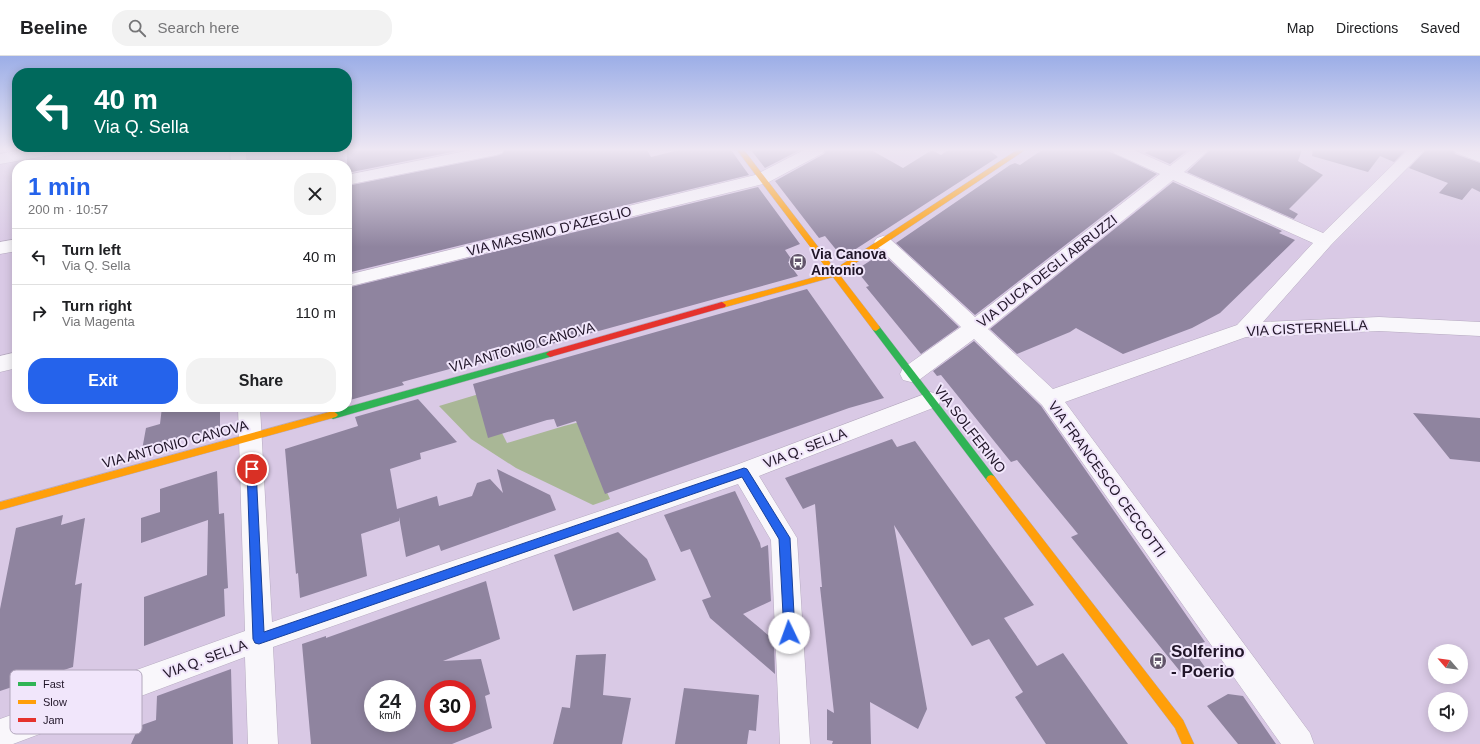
<!DOCTYPE html>
<html lang="en">
<head>
<meta charset="utf-8">
<style>
	:root { --surface:#fff; --page:#f2f2f2; --text:#202124; --muted:#757577; --line:#e0e0e0; --accent:#2563eb }
	body { margin:0; font-family:Arial,sans-serif; background:var(--page); color:var(--text); height:100vh; display:flex; flex-direction:column; font-size:15px; white-space:nowrap }
	* { box-sizing:border-box; margin:0 }
	p { font-size:13px; color:var(--muted) }
	.icon { flex:none; width:22px; height:22px; fill:none; stroke:currentColor; stroke-width:2; stroke-linecap:round; stroke-linejoin:round }
	.map { position:relative; flex:1; overflow:hidden }
	.details { position:absolute; left:12px; top:104px; width:340px; height:252px; display:flex; flex-direction:column; background:var(--surface); border-radius:16px; box-shadow:0 2px 10px #0003 }
	.details>* { flex:none }
	.banner { position:absolute; left:12px; top:12px; width:340px; height:84px; border-radius:16px; box-shadow:0 2px 10px #0003; background:#00695c; color:#fff; overflow:hidden }
	.needle { width:26px; rotate:298deg }
	.tools { position:absolute; left:1428px; top:588px; display:grid; gap:8px }
	.tools a { display:grid; place-items:center; width:40px; height:40px; border-radius:50%; background:var(--surface); box-shadow:0 2px 10px #0003; font-size:20px }
	.speed { position:absolute; left:364px; top:624px; display:flex; gap:8px; font-size:20px; font-weight:700; text-align:center }
	.speed>* { display:grid; place-content:center; width:52px; height:52px; border-radius:50%; background:var(--surface); box-shadow:0 2px 10px #0003; line-height:1 }
	.speed small { font-size:10px; font-weight:400 }
	.speed .limit { border:6px solid #d22; background:#fff; color:#111 }
	.pin { position:absolute; display:grid; place-items:center; width:34px; height:34px; color:#fff; margin:-17px; border:2px solid #fff; border-radius:50%; box-shadow:0 1px 4px #0007 }
	.me { position:absolute; width:44px; margin:-22px; rotate:357deg; stroke-linejoin:round; filter:drop-shadow(0 0 3px #0008) }
	.turn { display:flex; align-items:center; gap:14px; height:84px; padding:0 16px; font-size:18px }
	.turn .icon { width:52px; height:52px; stroke-width:2.5 }
	.turn b { display:block; font-size:28px; line-height:34px }
	.round { display:grid; place-items:center; flex:none; width:42px; height:42px; border-radius:16px; background:var(--page) }
	.headline { display:flex; align-items:center; justify-content:space-between; height:68px; padding:0 16px }
	h1 { font-size:24px; font-weight:800; line-height:30px; color:var(--accent) }
	.primary-button { display:flex; gap:8px; margin-top:auto; padding:8px 16px }
	.primary-button a { flex:1; height:46px; border-radius:16px; background:var(--accent); color:#fff; font-size:16px; font-weight:800; line-height:46px; text-align:center }
	.primary-button a+a { background:var(--page); color:var(--text) }
	ul { padding:0; list-style:none }
	li { display:flex; align-items:center; gap:12px; height:56px; padding:0 16px; border-top:1px solid var(--line) }
	li div { flex:1 }
	li b { display:block; font-size:15px }
	li em { font-style:normal }
	header { display:flex; align-items:center; gap:24px; box-sizing:border-box; height:56px; padding:0 20px; background:var(--surface); border-bottom:1px solid var(--line) }
	header strong { font-size:19px }
	nav { display:flex; gap:22px; margin-inline-start:auto; font-size:14px }
	.search { width:280px; height:36px; background:var(--page); display:flex; align-items:center; gap:10px; box-sizing:border-box; padding:0 14px; border-radius:16px; color:var(--muted); font-size:15px }
	.map>svg:first-child { display:block }
</style>
</head>
<body>
<header>
<strong>Beeline</strong>
<div class="search"><svg class="icon" aria-label="search" viewBox="0 0 24 24"><circle cx="10" cy="10" r="6"/><path d="M15 15l6 6"/></svg>Search here</div>
<nav><a>Map</a><a>Directions</a><a>Saved</a></nav>
</header>
<div class="map">
<svg width="1480" height="688" viewBox="0 0 1480 688">
	<rect width="100%" height="100%" fill="#d9c9e5"/>
	<path fill="#a9b796" d="M 479,338 L 499,371 L 507,387 L 564,370 L 603,360 L 585,387 L 610,443 L 593,449 L 516,412 L 471,383 L 439,350 Z"/>
	<path fill="#8f849f" fill-rule="evenodd" d="M 347,94 L 462,94 L 347,117 Z
		M 505,94 L 647,94 L 651,101 L 679,94 L 731,94 L 749,119 L 347,217 L 347,130 L 496,100 L 502,98 Z
		M 751,94 L 800,94 L 765,112 Z
		M 826,94 L 871,94 L 903,112 L 932,94 L 941,99 L 948,94 L 989,94 L 998,101 L 845,200 L 842,197 L 838,196 L 825,180 L 819,182 L 775,125 L 824,98 Z
		M 1042,94 L 1106,94 L 1157,118 L 975,259 L 896,187 L 1010,109 L 1015,107 L 1020,109 Z
		M 1150,94 L 1188,94 L 1170,108 L 1145,97 Z
		M 1210,94 L 1302,94 L 1298,105 L 1323,119 L 1289,153 L 1298,158 L 1294,163 L 1187,116 Z
		M 1313,94 L 1406,94 L 1394,106 L 1380,100 L 1368,116 L 1312,100 Z
		M 1426,94 L 1453,94 L 1455,98 L 1480,107 L 1480,136 L 1472,132 L 1462,144 L 1439,137 L 1448,127 L 1409,112 Z
		M 1173,126 L 1282,175 L 1279,177 L 1295,184 L 1220,257 L 1192,272 L 1123,298 L 1076,272 L 1070,276 L 1017,298 L 990,273 Z
		M 758,131 L 800,188 L 785,194 L 792,204 L 788,206 L 798,220 L 468,311 L 468,308 L 402,326 L 404,329 L 350,344 L 347,332 L 347,232 Z
		M 882,197 L 959,271 L 921,298 L 866,231 L 869,230 L 856,214 Z
		M 807,233 L 884,342 L 849,352 L 605,438 L 576,365 L 557,371 L 554,363 L 547,364 L 488,382 L 473,328 Z
		M 974,285 L 1041,350 L 1205,586 L 1201,587 L 1205,594 L 1195,597 L 1209,617 L 1183,619 L 1071,481 L 1078,478 L 1017,404 L 1011,406 L 941,319 L 937,320 L 933,315 Z
		M 418,343 L 457,386 L 420,397 L 421,403 L 390,413 L 397,453 L 437,440 L 439,450 L 472,440 L 477,427 L 490,423 L 503,437 L 497,413 L 550,439 L 556,454 L 441,495 L 439,489 L 406,501 L 399,461 L 399,465 L 361,478 L 367,520 L 300,542 L 298,517 L 296,518 L 285,393 L 358,370 L 355,361 Z
		M 162,351 L 220,351 L 220,373 L 142,394 L 146,372 L 160,368 Z
		M 1413,357 L 1480,362 L 1480,406 L 1450,403 Z
		M 892,383 L 897,391 L 915,385 L 1034,549 L 1004,562 L 1037,610 L 1063,597 L 1128,688 L 1046,688 L 1015,641 L 1023,636 L 989,583 L 972,590 L 894,469 L 927,653 L 918,673 L 870,646 L 871,688 L 832,688 L 833,685 L 827,684 L 827,653 L 834,657 L 820,531 L 822,531 L 815,448 L 803,453 L 785,422 Z
		M 217,415 L 219,458 L 224,457 L 228,532 L 224,533 L 225,560 L 144,590 L 144,541 L 207,519 L 208,464 L 141,487 L 141,462 L 160,456 L 160,433 Z
		M 735,435 L 760,487 L 761,492 L 768,489 L 771,545 L 743,558 L 774,584 L 775,618 L 710,562 L 702,544 L 711,541 L 690,493 L 681,496 L 664,459 Z
		M 63,459 L 61,469 L 85,462 L 75,529 L 82,527 L 73,611 L 0,635 L 0,553 L 16,472 Z
		M 618,476 L 647,503 L 656,524 L 573,555 L 554,499 Z
		M 486,525 L 500,583 L 443,605 L 481,603 L 490,638 L 485,640 L 492,672 L 452,688 L 311,688 L 302,588 L 326,580 L 326,582 ZM 373,633 L 407,633 L 407,667 L 373,667 ZM 433,633 L 467,633 L 467,667 L 433,667 Z
		M 606,598 L 603,639 L 631,642 L 622,688 L 553,688 L 562,651 L 570,652 L 576,599 Z
		M 231,613 L 233,688 L 131,688 L 139,670 L 156,664 L 157,640 Z
		M 684,632 L 759,639 L 756,675 L 749,674 L 747,688 L 675,688 Z
		M 1228,638 L 1243,640 L 1276,688 L 1238,688 L 1207,650 Z"/>
	<g fill="none" stroke-linecap="round" stroke-linejoin="round">
		<g stroke="#b6aac0" stroke-width="1">
			<path id="street" d="M 22,94 L 59,94 L 57,97 L 51,99 L 0,108 L 0,98 Z
				M 230,94 L 246,94 L 247,109 L 231,109 Z
				M 471,94 L 504,94 L 502,97 L 496,99 L 347,129 L 347,119 Z
				M 804,94 L 825,94 L 823,97 L 767,127 L 347,231 L 347,219 L 755,119 Z
				M 1112,94 L 1134,94 L 1170,110 L 1191,94 L 1209,94 L 1184,116 L 1323,177 L 1408,94 L 1425,94 L 1331,189 L 1263,266 L 1379,261 L 1480,266 L 1480,280 L 1379,275 L 1246,281 L 1065,346 L 1310,677 L 1314,688 L 1281,688 L 1042,349 L 974,283 L 919,324 L 911,326 L 903,324 L 900,318 L 903,312 L 961,271 L 877,190 L 874,186 L 877,182 L 883,180 L 889,182 L 975,261 L 1160,118 L 1114,97 ZM 1173,124 L 1313,187 L 1237,269 L 1053,333 L 988,273 Z
				M 1454,94 L 1480,95 L 1480,106 L 1456,97 Z
				M 17,183 L 17,195 L 0,198 L 0,186 Z
				M 17,296 L 17,312 L 0,316 L 0,300 Z
				M 930,336 L 938,338 L 941,344 L 938,350 L 759,420 L 797,482 L 810,688 L 780,688 L 771,484 L 738,428 L 273,591 L 278,688 L 248,688 L 245,601 L 13,688 L 0,688 L 0,663 L 245,575 L 238,351 L 260,351 L 272,566 L 736,409 Z"/>
		</g>
		<g stroke="#b6aac0" stroke-width="1">
			<path id="fast" d="M 876,269 L 879,270 L 994,420 L 996,423 L 994,426 L 991,427 L 988,426 L 873,274 L 872,272 Z
				M 550,295 L 553,296 L 554,298 L 553,300 L 333,363 L 330,361 L 328,359 L 330,357 L 333,355 Z"/>
		</g>
		<g stroke="#b6aac0" stroke-width="1">
			<path id="slow" d="M 737,94 L 744,94 L 835,213 L 1017,94 L 1025,94 L 839,218 L 879,270 L 880,272 L 876,275 L 873,274 L 833,221 L 722,252 L 719,251 L 718,249 L 719,247 L 830,217 Z
				M 333,355 L 336,357 L 338,359 L 336,361 L 0,454 L 0,446 Z
				M 991,419 L 994,420 L 1183,664 L 1194,688 L 1182,688 L 1175,672 L 988,426 L 986,423 L 988,420 Z"/>
		</g>
		<g stroke="#b6aac0" stroke-width="1">
			<path id="jam" d="M 722,246 L 726,249 L 725,251 L 550,301 L 546,298 L 550,295 Z"/>
		</g>
		<use href="#street" fill="#f9f7fb" fill-rule="evenodd"/>
		<use href="#fast" fill="#30b455" fill-rule="evenodd"/>
		<use href="#slow" fill="#ff9f0a" fill-rule="evenodd"/>
		<use href="#jam" fill="#e5322d" fill-rule="evenodd"/>
	</g>
	<linearGradient id="sky" x2="0" y2="1"><stop stop-color="#9caee7"/><stop offset="0.49" stop-color="#eee7f3"/><stop offset="1" stop-color="#eee7f3" stop-opacity="0"/></linearGradient>
	<rect width="1480" height="191" fill="url(#sky)"/>
	<path fill="#2563eb" stroke="#184099" d="M 252,409 L 256,413 L 264,576 L 744,412 L 747,413 L 790,482 L 795,577 L 793,581 L 789,582 L 785,581 L 784,577 L 779,483 L 742,421 L 259,588 L 255,587 L 253,583 L 247,413 Z"/>
	<defs>
		<g id="bus-disc" transform="scale(0.9)"><circle r="9.5" fill="#61546a" stroke="#f1e6fb"/><path d="M-5-6H5V4H4V6H2V4H-2V6H-4V4H-5ZM-3.5-4V0h7V-4ZM-3.5 1.2v1.5H-2V1.2ZM2 1.2v1.5H3.5V1.2Z" fill="#fff"/></g>
	</defs>
	<g fill-rule="evenodd">
		<use href="#bus-disc" x="798" y="206"/>
		<use href="#bus-disc" x="1158" y="605"/>
	</g>
	<g text-anchor="middle" stroke-width="4" stroke-linejoin="round" paint-order="stroke">
		<g font-size="14" fill="#201528" stroke="#f1e6fb">
			<text transform="translate(549 175) rotate(-14)" y="5">VIA MASSIMO D'AZEGLIO</text>
			<text transform="translate(1047 215) rotate(-38)" y="5">VIA DUCA DEGLI ABRUZZI</text>
			<text transform="translate(1307 272) rotate(-3)" y="5">VIA CISTERNELLA</text>
			<text transform="translate(522 291) rotate(-16)" y="5">VIA ANTONIO CANOVA</text>
			<text transform="translate(970 373) rotate(52)" y="5">VIA SOLFERINO</text>
			<text transform="translate(175 388) rotate(-15)" y="5">VIA ANTONIO CANOVA</text>
			<text transform="translate(805 392) rotate(-21)" y="5">VIA Q. SELLA</text>
			<text transform="translate(1107 423) rotate(54)" y="5">VIA FRANCESCO CECCOTTI</text>
			<text transform="translate(205 603) rotate(-20)" y="5">VIA Q. SELLA</text>
		</g>
		<g font-size="14" font-weight="bold" fill="#201528" stroke="#f1e6fb" text-anchor="start">
			<text x="811" y="203">Via Canova<tspan x="811" dy="16">Antonio</tspan></text>
		</g>
		<g font-size="17" font-weight="bold" fill="#201528" stroke="#f1e6fb" text-anchor="start">
			<text x="1171" y="601">Solferino<tspan x="1171" dy="20">- Poerio</tspan></text>
		</g>
	</g>
	<rect x="10" y="614" width="132" height="64" rx="6" fill="#f1e6fb" stroke="#b2a7bc" stroke-width="1"/>
	<rect x="18" y="626" width="18" height="4" fill="#30b455"/>
	<rect x="18" y="644" width="18" height="4" fill="#ff9f0a"/>
	<rect x="18" y="662" width="18" height="4" fill="#e5322d"/>
	<g font-size="11" fill="#201528">
		<text x="43" y="632">Fast</text>
		<text x="43" y="650">Slow</text>
		<text x="43" y="668">Jam</text>
	</g>
</svg>
<div class="tools">
<a><svg class="needle" viewBox="-14 -14 28 28"><path d="M0-13l5 13h-10z" fill="#e53935"/><path d="M0 13l5-13h-10z" fill="#757577"/></svg></a>
<a><svg class="icon" aria-label="sound" viewBox="0 0 24 24"><path d="M4 9h4l5-4v14l-5-4H4zM17 9q2 3 0 6"/></svg></a>
</div>
<div class="speed"><div>24<small>km/h</small></div><div class="limit">30</div></div>
<div class="pin" style="left:252px;top:413px;background:#d93025"><svg class="icon" aria-label="arrive" viewBox="0 0 24 24"><path d="M6 21V4h12l-3 4 3 4H6"/></svg></div>
<svg class="me" style="left:789px;top:577px" viewBox="-20 -20 40 40"><circle r="19" fill="#fff"/><path d="M0-13L10 11 0 6-10 11z" fill="#2563eb"/></svg>
<div class="banner">
<div class="turn"><svg class="icon" aria-label="left" viewBox="0 0 24 24"><path d="M17 20v-9H6M10 6l-5 5 5 5"/></svg><div><b>40 m</b>Via Q. Sella</div></div>
</div>
<section class="details">
<div class="headline"><div><h1>1 min</h1><p>200 m · 10:57</p></div><a class="round"><svg class="icon" aria-label="close" viewBox="0 0 24 24"><path d="M6 6l12 12M18 6L6 18"/></svg></a></div>
<ul>
<li><svg class="icon" aria-label="left" viewBox="0 0 24 24"><path d="M17 20v-9H6M10 6l-5 5 5 5"/></svg><div><b>Turn left</b><p>Via Q. Sella</p></div><em>40 m</em></li>
<li><svg class="icon" aria-label="right" viewBox="0 0 24 24"><path d="M7 20v-9h11M14 6l5 5-5 5"/></svg><div><b>Turn right</b><p>Via Magenta</p></div><em>110 m</em></li>
</ul>
<div class="primary-button"><a>Exit</a><a>Share</a></div>
</section>
</div>
</body>
</html>
